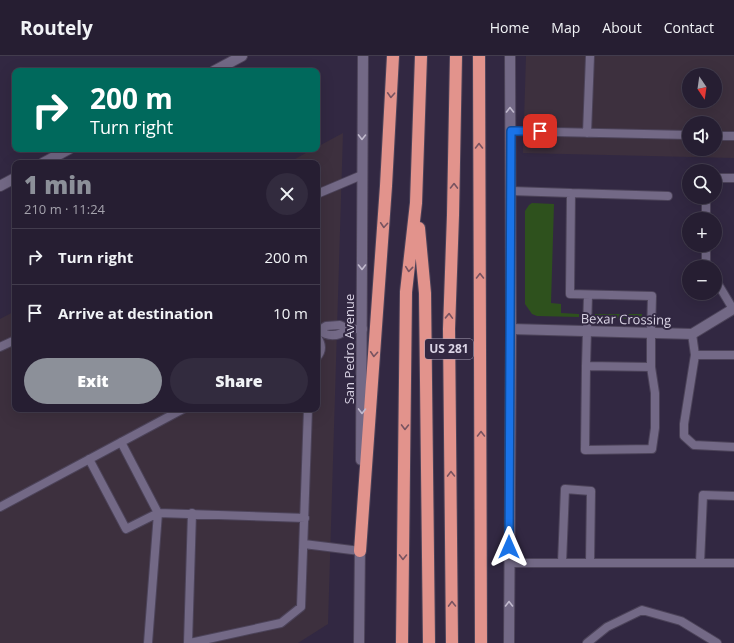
<!DOCTYPE html>
<html lang="en">
<head>
<meta charset="utf-8">
<style>
	:root { --surface:#261e32; --page:#322b3e; --text:#f1f3f6; --muted:#a4a2ac; --line:#423c4d; --accent:#8c9099 }
	body { margin:0; font-family:"Open Sans",sans-serif; background:var(--page); color:var(--text); height:100vh; display:flex; flex-direction:column; font-size:15px; white-space:nowrap }
	* { box-sizing:border-box; margin:0 }
	p { font-size:13px; color:var(--muted) }
	.icon { flex:none; width:22px; height:22px; fill:none; stroke:currentColor; stroke-width:2; stroke-linecap:round; stroke-linejoin:round }
	.map { position:relative; flex:1; overflow:hidden }
	.details { position:absolute; left:12px; top:104px; width:308px; height:252px; display:flex; flex-direction:column; background:var(--surface); border-radius:8px; box-shadow:0 4px 16px #0002,0 0 0 1px var(--line) }
	.details>* { flex:none }
	.top-card { position:absolute; left:12px; top:12px; width:308px; height:84px; border-radius:8px; box-shadow:0 4px 16px #0002,0 0 0 1px var(--line); background:#00695c; color:#fff; overflow:hidden }
	.needle { width:26px; rotate:167deg }
	.fabs { position:absolute; left:682px; top:12px; display:grid; gap:8px }
	.fabs a { display:grid; place-items:center; width:40px; height:40px; border-radius:50%; background:var(--surface); box-shadow:0 4px 16px #0002,0 0 0 1px var(--line); font-size:20px }
	.pin { position:absolute; display:grid; place-items:center; width:34px; height:34px; color:#fff; margin:-17px; border-radius:8px; box-shadow:0 2px 6px #0006 }
	.me { position:absolute; width:44px; margin:-22px; rotate:0deg; stroke-linejoin:round; filter:drop-shadow(0 0 3px #0008) }
	.turn { display:flex; align-items:center; gap:14px; height:84px; padding:0 12px; font-size:18px }
	.turn .icon { width:52px; height:52px; stroke-width:2.5 }
	.turn b { display:block; font-size:28px; line-height:34px }
	.round { display:grid; place-items:center; flex:none; width:42px; height:42px; border-radius:21px; background:var(--page) }
	.headline { display:flex; align-items:center; justify-content:space-between; height:68px; padding:0 12px }
	h1 { font-size:24px; font-weight:800; line-height:30px; color:var(--accent) }
	.primary-button { display:flex; gap:8px; margin-top:auto; padding:8px 12px }
	.primary-button a { flex:1; height:46px; border-radius:24px; background:var(--accent); color:#fff; font-size:16px; font-weight:800; line-height:46px; text-align:center }
	.primary-button a+a { background:var(--page); color:var(--text) }
	ul { padding:0; list-style:none }
	li { display:flex; align-items:center; gap:12px; height:56px; padding:0 12px; border-top:1px solid var(--line) }
	li div { flex:1 }
	li b { display:block; font-size:15px }
	li em { font-style:normal }
	header { display:flex; align-items:center; gap:24px; box-sizing:border-box; height:56px; padding:0 20px; background:var(--surface); border-bottom:1px solid var(--line) }
	header strong { font-size:19px }
	nav { display:flex; gap:22px; margin-inline-start:auto; font-size:14px }
	.map>svg:first-child { display:block }
</style>
</head>
<body>
<header>
<strong>Routely</strong>
<nav><a>Home</a><a>Map</a><a>About</a><a>Contact</a></nav>
</header>
<div class="map">
<svg width="734" height="587" viewBox="0 0 734 587">
	<rect width="100%" height="100%" fill="#322842"/>
	<path fill="#3d303e" fill-rule="evenodd" d="M 526,0 L 734,0 L 734,102 L 523,97 ZM 689,19 L 715,19 L 715,45 L 689,45 ZM 689,67 L 715,67 L 715,93 L 689,93 Z
		M 343,77 L 328,568 L 298,587 L 0,587 L 0,263 L 15,255 L 15,353 L 317,353 L 317,107 L 288,107 L 313,93 L 317,93 L 317,91 Z"/>
	<path fill="#2e511d" d="M 532,147 L 554,148 L 551,247 L 561,248 L 561,257 L 579,258 L 579,261 L 537,260 L 532,258 L 525,248 L 525,155 L 529,149 Z
		M 595,258 L 642,258 L 642,263 L 595,262 Z"/>
	<g fill="none" stroke-linecap="round" stroke-linejoin="round">
		<g stroke="#4c4359" stroke-width="10">
			<path id="service" d="M 511,75 L 689,79
				M 587,77 L 590,0
				M 715,80 L 734,80
				M 715,122 L 734,122
				M 511,135 L 571,137 L 570,238 L 652,240 L 651,277 L 651,311 L 586,310 L 588,239
				M 571,137 L 668,140
				M 317,138 L 362,119
				M 706,141 L 706,163
				M 706,189 L 706,209 L 708,211
				M 715,223 L 733,253
				M 319,274 C 329,282 339,280 348,273
				M 317,276 L 326,270 L 340,269 L 348,273 L 363,273
				M 692,278 L 695,299 L 684,368 L 684,380 L 694,389 L 734,391
				M 317,281 C 322,288 322,295 317,301
				M 0,291 L 15,284
				M 695,299 L 734,299
				M 586,310 L 585,394 L 652,393 L 655,372 L 655,337 L 651,311
				M 89,403 L 126,473 L 158,457 L 121,386
				M 0,451 L 183,353
				M 304,488 L 360,495
				M 509,507 L 734,507
				M 562,507 L 565,433 L 591,435 L 590,507
				M 700,507 L 703,439 L 734,440
				M 148,587 L 158,457 L 305,462
				M 188,587 L 192,457
				M 190,587 L 281,567 L 301,551 L 308,353
				M 587,587 L 607,571 L 642,554 L 681,565 L 717,587"/>
		</g>
		<g stroke="#4c4359" stroke-width="12">
			<path id="minor" d="M 214,15 L 242,0
				M 43,107 L 69,93
				M 0,130 L 15,122
				M 511,273 L 692,278 L 733,253"/>
		</g>
		<g stroke="#4c4359" stroke-width="12">
			<path id="secondary" d="M 361,404 L 363,0
				M 359,587 L 360,488
				M 509,587 L 511,273 L 510,0"/>
		</g>
		<g stroke="#4c4359" stroke-width="14">
			<path id="motorway" d="M 479,0 L 481,587
				M 419,172 L 425,237 L 429,587
				M 360,495 L 386,130 L 393,0
				M 402,587 L 406,236 L 416,147 L 421,0
				M 452,587 L 449,273 L 453,159 L 456,0"/>
		</g>
		<use href="#service" stroke="#736986" stroke-width="8"/>
		<use href="#minor" stroke="#736986" stroke-width="10"/>
		<use href="#secondary" stroke="#736986" stroke-width="10"/>
		<use href="#motorway" stroke="#e2938c" stroke-width="12"/>
	</g>
	<defs><path id="oneway-chevron" d="M-2-3.5L2.5 0L-2 3.5" fill="none" stroke-width="1.6" stroke-linecap="round" stroke-linejoin="round"/></defs>
	<g stroke="#785360">
		<use href="#oneway-chevron" transform="translate(391 39) rotate(93)"/>
		<use href="#oneway-chevron" transform="translate(479 90) rotate(-90)"/>
		<use href="#oneway-chevron" transform="translate(454 130) rotate(-89)"/>
		<use href="#oneway-chevron" transform="translate(384 169) rotate(94)"/>
		<use href="#oneway-chevron" transform="translate(409 213) rotate(96)"/>
		<use href="#oneway-chevron" transform="translate(480 220) rotate(-90)"/>
		<use href="#oneway-chevron" transform="translate(449 260) rotate(-88)"/>
		<use href="#oneway-chevron" transform="translate(374 298) rotate(94)"/>
		<use href="#oneway-chevron" transform="translate(405 371) rotate(91)"/>
		<use href="#oneway-chevron" transform="translate(481 378) rotate(-90)"/>
		<use href="#oneway-chevron" transform="translate(451 418) rotate(-91)"/>
		<use href="#oneway-chevron" transform="translate(403 501) rotate(91)"/>
		<use href="#oneway-chevron" transform="translate(452 548) rotate(-91)"/>
	</g>
	<g stroke="#c0b9cd">
		<use href="#oneway-chevron" transform="translate(510 54) rotate(-90)"/>
		<use href="#oneway-chevron" transform="translate(362 81) rotate(91)"/>
		<use href="#oneway-chevron" transform="translate(362 211) rotate(90)"/>
		<use href="#oneway-chevron" transform="translate(362 355) rotate(91)"/>
		<use href="#oneway-chevron" transform="translate(509 548) rotate(-90)"/>
	</g>
	<g fill="none" stroke-linecap="round" stroke-linejoin="round">
		<g stroke="#114b97" stroke-width="10">
			<path id="route" d="M 509,491 L 511,75 L 540,75"/>
		</g>
		<use href="#route" stroke="#1a73e8" stroke-width="7"/>
	</g>
	<g text-anchor="middle" stroke-width="4" stroke-linejoin="round" paint-order="stroke">
		<rect fill="#322842" stroke="#a8a0b4" stroke-width="1" x="425" y="283" width="48" height="20" rx="3"/>
		<g font-size="12" font-weight="bold" fill="#dad4e5">
			<text x="449" y="297">US 281</text>
		</g>
		<g font-size="13" fill="#dad4e5" stroke="#322842">
			<text transform="translate(626 263) rotate(1)" y="5">Bexar Crossing</text>
			<text transform="translate(349 293) rotate(-90)" y="5">San Pedro Avenue</text>
		</g>
	</g>
</svg>
<div class="fabs">
<a><svg class="needle" viewBox="-14 -14 28 28"><path d="M0-13l5 13h-10z" fill="#e53935"/><path d="M0 13l5-13h-10z" fill="#a4a2ac"/></svg></a>
<a><svg class="icon" aria-label="sound" viewBox="0 0 24 24"><path d="M4 9h4l5-4v14l-5-4H4zM17 9q2 3 0 6"/></svg></a>
<a><svg class="icon" aria-label="search" viewBox="0 0 24 24"><circle cx="10" cy="10" r="6"/><path d="M15 15l6 6"/></svg></a>
<a>+</a>
<a>−</a>
</div>
<div class="pin" style="left:540px;top:75px;background:#d93025"><svg class="icon" aria-label="arrive" viewBox="0 0 24 24"><path d="M6 21V4h12l-3 4 3 4H6"/></svg></div>
<svg class="me" style="left:509px;top:491px" viewBox="-20 -20 40 40"><path d="M0-17L14 15 0 8-14 15z" fill="#1a73e8" stroke="#fff" stroke-width="4"/></svg>
<div class="top-card">
<div class="turn"><svg class="icon" aria-label="right" viewBox="0 0 24 24"><path d="M7 20v-9h11M14 6l5 5-5 5"/></svg><div><b>200 m</b>Turn right</div></div>
</div>
<section class="details">
<div class="headline"><div><h1>1 min</h1><p>210 m · 11:24</p></div><a class="round"><svg class="icon" aria-label="close" viewBox="0 0 24 24"><path d="M6 6l12 12M18 6L6 18"/></svg></a></div>
<ul>
<li><svg class="icon" aria-label="right" viewBox="0 0 24 24"><path d="M7 20v-9h11M14 6l5 5-5 5"/></svg><div><b>Turn right</b></div><em>200 m</em></li>
<li><svg class="icon" aria-label="arrive" viewBox="0 0 24 24"><path d="M6 21V4h12l-3 4 3 4H6"/></svg><div><b>Arrive at destination</b></div><em>10 m</em></li>
</ul>
<div class="primary-button"><a>Exit</a><a>Share</a></div>
</section>
</div>
</body>
</html>
